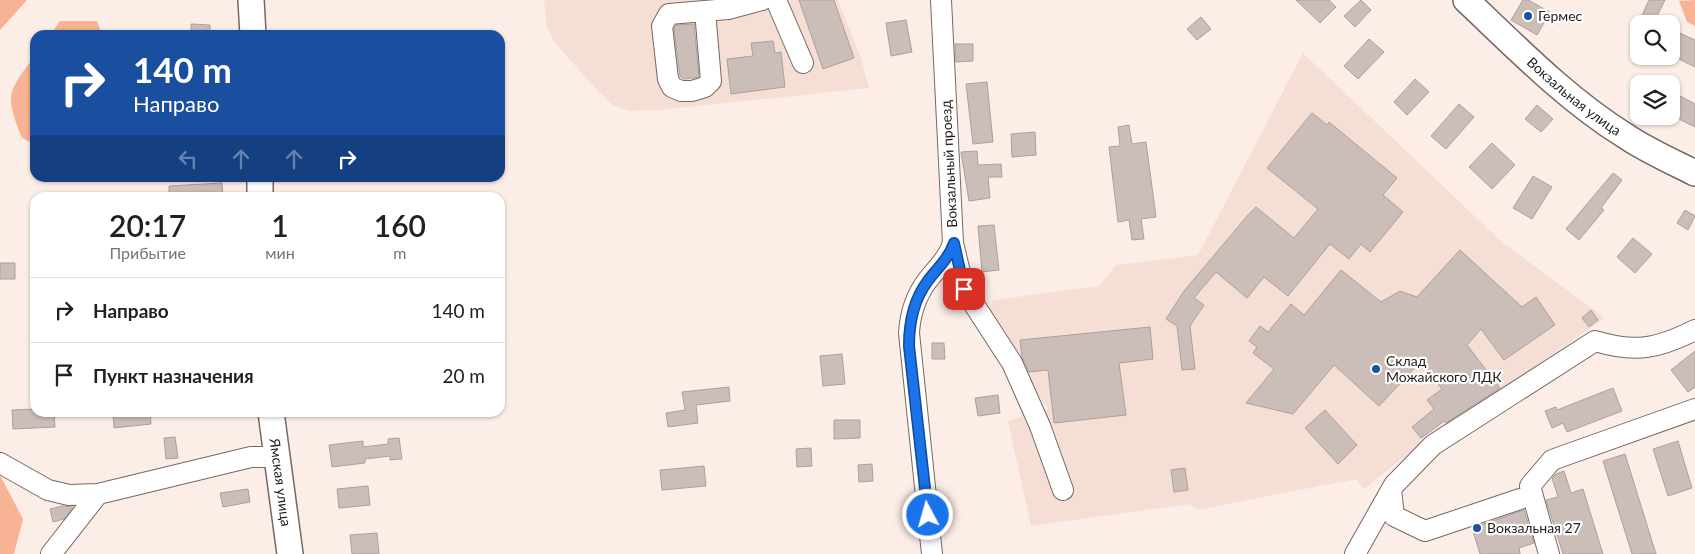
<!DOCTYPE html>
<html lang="ru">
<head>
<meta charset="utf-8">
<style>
	:root { --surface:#fff; --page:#f6f6f6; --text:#202124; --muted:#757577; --line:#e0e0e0 }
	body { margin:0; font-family:Lato,sans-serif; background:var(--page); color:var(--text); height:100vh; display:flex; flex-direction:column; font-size:19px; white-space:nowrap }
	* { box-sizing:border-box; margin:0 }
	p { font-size:16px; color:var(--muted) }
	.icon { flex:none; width:28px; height:28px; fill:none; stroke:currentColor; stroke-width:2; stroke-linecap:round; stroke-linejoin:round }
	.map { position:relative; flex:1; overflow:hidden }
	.sheet { position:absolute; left:30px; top:192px; width:475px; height:225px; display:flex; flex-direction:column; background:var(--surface); border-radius:15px; box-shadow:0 1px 4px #0004 }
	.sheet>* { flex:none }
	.top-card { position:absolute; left:30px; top:30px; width:475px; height:152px; border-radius:15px; box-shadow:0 1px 4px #0004; background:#1a4fa0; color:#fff; overflow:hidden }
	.controls { position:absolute; left:1630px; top:15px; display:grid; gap:10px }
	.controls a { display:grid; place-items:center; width:50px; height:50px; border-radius:10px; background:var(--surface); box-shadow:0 1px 4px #0004; font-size:25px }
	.pin { position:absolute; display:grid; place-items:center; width:42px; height:42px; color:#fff; margin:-21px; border-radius:10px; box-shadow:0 2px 8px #0006 }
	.me { position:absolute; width:55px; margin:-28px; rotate:354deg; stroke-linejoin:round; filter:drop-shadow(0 0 4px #0008) }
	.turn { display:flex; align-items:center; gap:18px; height:105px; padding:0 20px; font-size:22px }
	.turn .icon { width:65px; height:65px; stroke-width:2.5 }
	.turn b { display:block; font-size:35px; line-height:42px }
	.lanes { display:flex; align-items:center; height:48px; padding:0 20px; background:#0003; justify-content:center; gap:25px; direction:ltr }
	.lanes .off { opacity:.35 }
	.eta { display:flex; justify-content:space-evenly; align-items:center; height:85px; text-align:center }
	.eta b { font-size:30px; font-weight:600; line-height:35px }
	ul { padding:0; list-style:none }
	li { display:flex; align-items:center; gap:15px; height:65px; padding:0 20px; border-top:1px solid var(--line) }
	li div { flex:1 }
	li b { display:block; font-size:19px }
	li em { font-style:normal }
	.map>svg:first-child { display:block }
</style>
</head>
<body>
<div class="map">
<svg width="1695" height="554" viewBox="0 0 1695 554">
	<rect width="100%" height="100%" fill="#fcede7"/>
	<path fill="#f5dfd5" d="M 544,0 L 838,0 L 861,58 L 869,88 L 660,110 L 629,111 L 613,105 L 595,88 L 556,44 L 547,29 Z
		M 1303,53 L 1503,243 L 1605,318 L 1506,386 L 1450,429 L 1446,424 L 1364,489 L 1356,479 L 1198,510 L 1190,504 L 1031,526 L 1008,421 L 1048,409 L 1024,372 L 988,310 L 993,300 L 1099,286 L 1116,265 L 1198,255 Z"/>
	<path fill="#f8b294" d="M 0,0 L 27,0 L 0,30 Z
		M 1695,0 L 1695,26 L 1687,22 L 1679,1 Z
		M 60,21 L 97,21 L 102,35 L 50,35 Z
		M 35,55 L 35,144 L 22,138 C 4,93 8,93 35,55 Z
		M 0,475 L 23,519 L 14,554 L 0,554 Z"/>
	<path fill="#cbbdb8" stroke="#ad9f9a" d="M 799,0 L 834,0 L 854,58 L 823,69 Z
		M 1296,0 L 1329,0 L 1336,7 L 1320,23 Z
		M 1361,0 L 1371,10 L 1355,27 L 1344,16 Z
		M 1523,0 L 1528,0 L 1550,12 L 1537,35 L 1511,20 Z
		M 1649,0 L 1665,0 L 1653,24 L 1638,24 Z
		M 1201,17 L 1211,29 L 1197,40 L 1187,29 Z
		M 906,20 L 912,52 L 891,56 L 886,23 Z
		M 191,24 L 210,25 L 210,35 L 191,35 Z
		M 694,24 L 699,77 L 684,79 L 680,76 L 674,29 L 676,25 Z
		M 1671,29 L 1695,40 L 1695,67 L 1671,55 Z
		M 1369,39 L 1384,52 L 1358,79 L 1344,66 Z
		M 773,41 L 775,53 L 781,52 L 785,87 L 731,94 L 727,59 L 753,56 L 751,43 Z
		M 955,44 L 973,44 L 973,61 L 956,62 Z
		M 1415,79 L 1429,92 L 1407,115 L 1394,102 Z
		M 987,82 L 993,142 L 973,144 L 966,84 Z
		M 1671,91 L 1695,104 L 1695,127 L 1671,115 Z
		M 1459,104 L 1474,117 L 1446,149 L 1431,136 Z
		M 1537,105 L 1553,119 L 1541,132 L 1525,119 Z
		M 1312,113 L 1327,125 L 1329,122 L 1397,178 L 1383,195 L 1403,212 L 1370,252 L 1361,244 L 1349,259 L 1330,244 L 1288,296 L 1264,277 L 1247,298 L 1216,272 L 1194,298 L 1204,305 L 1190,326 L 1195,369 L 1182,370 L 1177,326 L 1166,319 L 1184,291 L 1248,215 L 1256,207 L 1294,238 L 1318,209 L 1267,168 Z
		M 1129,125 L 1132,144 L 1146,142 L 1156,217 L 1141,219 L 1144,239 L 1132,240 L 1129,220 L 1118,222 L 1109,147 L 1120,146 L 1118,127 Z
		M 1035,132 L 1036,155 L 1012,157 L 1011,134 Z
		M 1492,143 L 1515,165 L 1492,189 L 1469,167 Z
		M 977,151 L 978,165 L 1001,164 L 1002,177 L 988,177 L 990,198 L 969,201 L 961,152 Z
		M 1613,173 L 1622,180 L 1601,208 L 1604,210 L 1579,240 L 1566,229 Z
		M 1533,176 L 1552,187 L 1532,219 L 1513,208 Z
		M 222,183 L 223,198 L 169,198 L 169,186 Z
		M 1685,210 L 1695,216 L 1688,230 L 1677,223 Z
		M 994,225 L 999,270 L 982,272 L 978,226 Z
		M 1633,238 L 1652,254 L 1635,273 L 1617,257 Z
		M 1460,250 L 1522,307 L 1536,297 L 1555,325 L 1504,360 L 1481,329 L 1467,345 L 1500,388 L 1446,423 L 1444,421 L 1421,438 L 1412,427 L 1434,409 L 1427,400 L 1442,389 L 1421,361 L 1379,406 L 1334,365 L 1293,414 L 1246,403 L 1274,369 L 1253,353 L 1257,347 L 1249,341 L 1260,326 L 1268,332 L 1291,304 L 1304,315 L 1341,270 L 1381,302 L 1400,291 L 1417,297 Z
		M 0,263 L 15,263 L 15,279 L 0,279 Z
		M 1591,310 L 1598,320 L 1589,327 L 1582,318 Z
		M 1150,327 L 1153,359 L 1119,363 L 1126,415 L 1054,423 L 1048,370 L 1029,372 L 1022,357 L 1020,340 Z
		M 932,343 L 944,343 L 945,359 L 932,359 Z
		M 1695,351 L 1695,387 L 1688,392 L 1671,370 Z
		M 842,354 L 845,384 L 823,386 L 820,356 Z
		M 729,387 L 730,401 L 696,405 L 698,423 L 668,427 L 666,413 L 685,410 L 682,392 Z
		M 1613,388 L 1622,411 L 1567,432 L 1563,423 L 1552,428 L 1545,411 L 1556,407 L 1557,410 Z
		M 998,395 L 1000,413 L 978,416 L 975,398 Z
		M 35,409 L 35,412 L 54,412 L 55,427 L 13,429 L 12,410 Z
		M 1325,410 L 1357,445 L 1338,464 L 1305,428 Z
		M 113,412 L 150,412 L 151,424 L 114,428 Z
		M 834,420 L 860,420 L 860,438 L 834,439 Z
		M 175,437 L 178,458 L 166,459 L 164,438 Z
		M 399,438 L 402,459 L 390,460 L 390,456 L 365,459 L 365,463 L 332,467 L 329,445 L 363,441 L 363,447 L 388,444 L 388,439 Z
		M 1678,441 L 1692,488 L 1668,496 L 1653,449 Z
		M 811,448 L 812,466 L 797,467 L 796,449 Z
		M 1625,454 L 1656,554 L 1632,554 L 1603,461 Z
		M 872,464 L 873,481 L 859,482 L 858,465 Z
		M 704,466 L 706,486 L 662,490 L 660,470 Z
		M 1185,468 L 1188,490 L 1174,492 L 1171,470 Z
		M 1564,471 L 1571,493 L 1583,489 L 1603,554 L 1563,554 L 1546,500 L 1558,497 L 1552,478 L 1556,474 Z
		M 368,486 L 370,505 L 339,508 L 337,489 Z
		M 248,489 L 250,502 L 223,507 L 220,493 Z
		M 62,506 L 73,507 L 64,519 L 53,522 L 50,509 Z
		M 1524,510 L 1534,543 L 1519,548 L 1520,554 L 1480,554 L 1472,528 Z
		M 377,533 L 379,554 L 352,554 L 350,535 Z"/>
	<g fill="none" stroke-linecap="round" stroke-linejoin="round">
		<g stroke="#756863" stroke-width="22">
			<path id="minor" d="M 776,0 L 803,63
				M 705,11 L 711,81 L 705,87 L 692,91 L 681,91 L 672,87 L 668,79 L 662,26 L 669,14 L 728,9 L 762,0
				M 953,243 L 964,289 L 1012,363 L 1040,426 L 1063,490
				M 0,463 L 48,490 L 69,495 L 98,494 L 251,457 L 275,457
				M 1391,490 L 1394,516 L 1425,531 L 1520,499
				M 51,554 L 98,494
				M 932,554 L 909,333 C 910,315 916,296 927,281 C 937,268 948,259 953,243 L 941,0
				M 1355,554 L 1394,485 L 1433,445 L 1595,341 C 1635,353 1657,349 1695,330
				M 1549,554 L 1530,486 L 1552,460 L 1695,409"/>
		</g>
		<g stroke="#756863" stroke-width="28">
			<g id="major">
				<path d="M 251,0 L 253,35"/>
				<path id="s1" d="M 1466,0 C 1516,47 1565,98 1624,135 C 1646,150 1671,161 1695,173"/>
				<path d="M 260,178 L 260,198"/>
				<path id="s2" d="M 271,412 L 290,554"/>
			</g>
		</g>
		<use href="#minor" stroke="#fff" stroke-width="20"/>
		<use href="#major" stroke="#fff" stroke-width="25"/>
	</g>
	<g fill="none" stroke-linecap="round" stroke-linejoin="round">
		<g stroke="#114b97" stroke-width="12">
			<path id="route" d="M 928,515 L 909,346 C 909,323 913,301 927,282 C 937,268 948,260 954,243 L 964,289"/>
		</g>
		<use href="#route" stroke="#1a73e8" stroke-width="9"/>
	</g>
	<g fill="#1853a4" stroke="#fefefe" stroke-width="2">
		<circle cx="1528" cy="16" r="5"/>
		<circle cx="1376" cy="369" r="5"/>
		<circle cx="1477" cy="528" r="5"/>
	</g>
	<g text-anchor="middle" stroke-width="4.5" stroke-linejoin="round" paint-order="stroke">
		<g font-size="14" fill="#221d1b" stroke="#fefefe" text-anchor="start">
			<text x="1538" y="21">Гермес</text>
			<text x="1386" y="366">Склад<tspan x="1386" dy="16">Можайского ЛДК</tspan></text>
			<text x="1487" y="533">Вокзальная 27</text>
		</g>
		<g font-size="14" fill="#221d1b" stroke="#fefefe">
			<text dy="5" stroke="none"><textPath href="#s1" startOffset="145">Вокзальная улица</textPath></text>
			<text transform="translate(949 164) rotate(-93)" y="5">Вокзальный проезд</text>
			<text dy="5" stroke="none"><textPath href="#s2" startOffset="71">Ямская улица</textPath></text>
		</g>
	</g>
</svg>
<div class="controls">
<a><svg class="icon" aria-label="search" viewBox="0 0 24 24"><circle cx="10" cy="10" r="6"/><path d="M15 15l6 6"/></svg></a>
<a><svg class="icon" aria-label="layers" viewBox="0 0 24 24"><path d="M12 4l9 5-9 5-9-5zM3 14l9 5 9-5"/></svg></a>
</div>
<div class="pin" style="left:964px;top:289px;background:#d93025"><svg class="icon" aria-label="arrive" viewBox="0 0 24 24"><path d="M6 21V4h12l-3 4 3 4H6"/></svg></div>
<svg class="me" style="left:928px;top:515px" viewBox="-20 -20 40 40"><circle r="17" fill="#1a73e8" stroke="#fff" stroke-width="3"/><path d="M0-11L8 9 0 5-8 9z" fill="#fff"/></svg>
<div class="top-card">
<div class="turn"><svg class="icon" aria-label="right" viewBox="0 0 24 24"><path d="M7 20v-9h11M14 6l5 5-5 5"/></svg><div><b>140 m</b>Направо</div></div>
<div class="lanes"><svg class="icon off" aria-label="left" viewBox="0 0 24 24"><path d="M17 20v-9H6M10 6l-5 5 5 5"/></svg><svg class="icon off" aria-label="ahead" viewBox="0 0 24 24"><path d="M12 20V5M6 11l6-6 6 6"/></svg><svg class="icon off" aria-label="ahead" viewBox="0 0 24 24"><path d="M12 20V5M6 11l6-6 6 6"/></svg><svg class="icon" aria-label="right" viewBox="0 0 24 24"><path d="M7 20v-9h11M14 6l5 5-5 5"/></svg></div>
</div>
<section class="sheet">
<div class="eta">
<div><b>20:17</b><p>Прибытие</p></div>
<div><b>1</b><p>мин</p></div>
<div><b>160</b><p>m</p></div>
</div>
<ul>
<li><svg class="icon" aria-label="right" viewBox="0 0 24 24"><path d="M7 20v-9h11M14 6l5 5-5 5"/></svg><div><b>Направо</b></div><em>140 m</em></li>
<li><svg class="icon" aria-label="arrive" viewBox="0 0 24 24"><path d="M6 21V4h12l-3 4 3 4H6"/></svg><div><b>Пункт назначения</b></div><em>20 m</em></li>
</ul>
</section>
</div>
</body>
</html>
